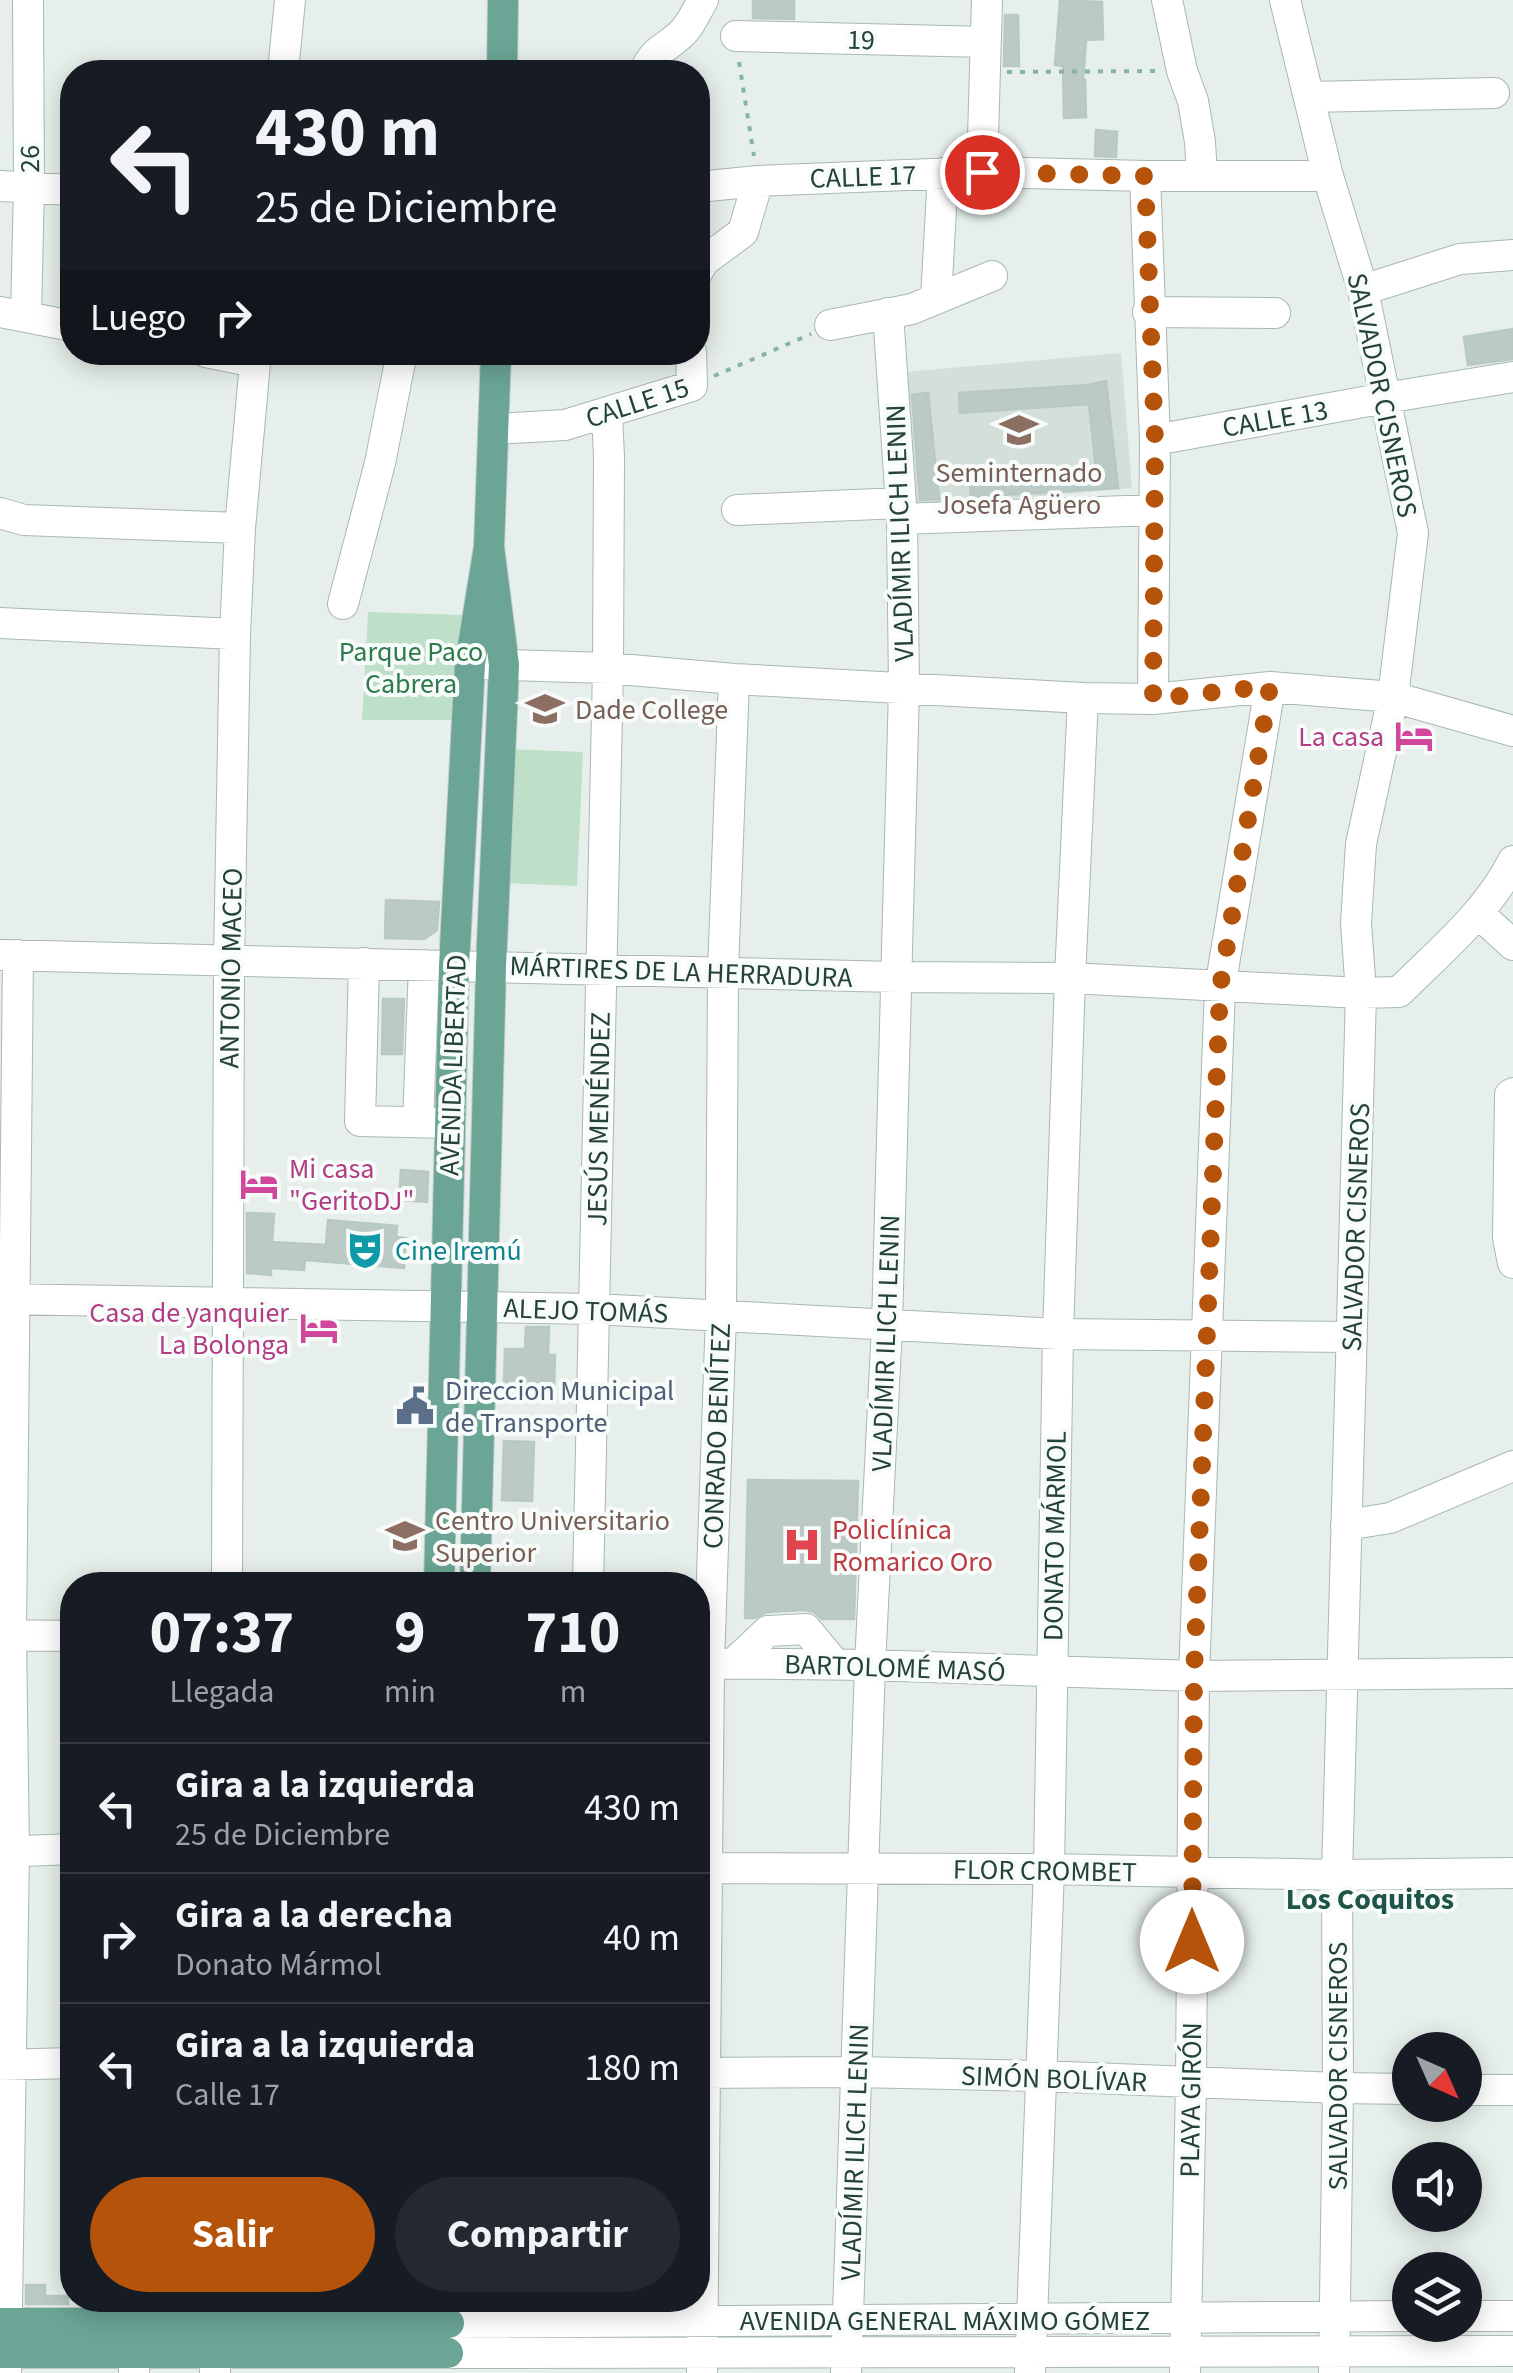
<!DOCTYPE html>
<html lang="es">
<head>
<meta charset="utf-8">
<style>
	:root { --surface:#171b24; --page:#242831; --text:#f1f3f6; --muted:#9ea1a6; --line:#363941; --accent:#b45309 }
	body { margin:0; font-family:"Source Sans 3",sans-serif; background:var(--page); color:var(--text); height:100vh; display:flex; flex-direction:column; font-size:38px; white-space:nowrap }
	* { box-sizing:border-box; margin:0 }
	p { font-size:32px; color:var(--muted) }
	.icon { flex:none; width:55px; height:55px; fill:none; stroke:currentColor; stroke-width:2; stroke-linecap:round; stroke-linejoin:round }
	.map { position:relative; flex:1; overflow:hidden }
	.side { position:absolute; left:60px; top:1572px; width:650px; height:740px; display:flex; flex-direction:column; background:var(--surface); border-radius:40px; box-shadow:0 5px 25px #0003 }
	.side>* { flex:none }
	.guide { position:absolute; left:60px; top:60px; width:650px; height:305px; border-radius:40px; box-shadow:0 5px 25px #0003; background:#171b24; color:var(--text); overflow:hidden }
	.needle { width:65px; rotate:135deg }
	.controls { position:absolute; left:1392px; top:2032px; display:grid; gap:20px }
	.controls a { display:grid; place-items:center; width:90px; height:90px; border-radius:50%; background:var(--surface); box-shadow:0 5px 25px #0003; font-size:50px }
	.pin { position:absolute; display:grid; place-items:center; width:85px; height:85px; color:#fff; margin:-42px; border:5px solid #fff; border-radius:50%; box-shadow:0 2px 10px #0007 }
	.me { position:absolute; width:110px; margin:-55px; rotate:0deg; stroke-linejoin:round; filter:drop-shadow(0 0 8px #0008) }
	.turn { display:flex; align-items:center; gap:35px; height:210px; padding:0 30px; font-size:45px }
	.turn .icon { width:130px; height:130px; stroke-width:2.5 }
	.turn b { display:block; font-size:70px; line-height:85px }
	.then { display:flex; align-items:center; height:95px; padding:0 30px; background:#0003; gap:20px; font-size:38px }
	.eta { display:flex; justify-content:space-evenly; align-items:center; height:170px; text-align:center }
	.eta b { font-size:60px; font-weight:700; line-height:70px }
	.cta { display:flex; gap:20px; margin-top:auto; padding:20px 30px }
	.cta a { flex:1; height:115px; border-radius:60px; background:var(--accent); color:#fff; font-size:40px; font-weight:700; line-height:115px; text-align:center }
	.cta a+a { background:var(--page); color:var(--text) }
	ul { padding:0; list-style:none }
	li { display:flex; align-items:center; gap:30px; height:130px; padding:0 30px; border-top:2px solid var(--line) }
	li div { flex:1 }
	li b { display:block; font-size:38px }
	li em { font-style:normal }
	.map>svg:first-child { display:block }
</style>
</head>
<body>
<div class="map">
<svg width="1513" height="2373" viewBox="0 0 1513 2373">
	<rect width="100%" height="100%" fill="#e6efeb"/>
	<path fill="#d4dfda" d="M 1121,353 L 1132,488 L 916,507 L 905,372 Z"/>
	<path fill="#bfe0c8" d="M 368,612 L 463,615 L 453,720 L 362,720 Z
		M 509,749 L 583,752 L 577,886 L 503,883 Z"/>
	<path fill="#bbcac4" stroke="#b8c9c2" stroke-width="2.5" d="M 753,0 L 794,0 L 794,19 L 753,18 Z
		M 1060,0 L 1102,2 L 1103,39 L 1086,40 L 1083,80 L 1085,80 L 1086,117 L 1064,118 L 1063,66 L 1055,65 Z
		M 1005,15 L 1018,15 L 1019,66 L 1004,66 Z
		M 1096,130 L 1117,132 L 1116,157 L 1095,156 Z
		M 1513,329 L 1513,359 L 1468,365 L 1464,337 Z
		M 1106,381 L 1118,488 L 971,497 L 969,477 L 1096,469 L 1089,404 L 960,413 L 959,393 L 1087,385 Z
		M 928,393 L 939,499 L 920,500 L 912,395 Z
		M 386,900 L 439,902 L 437,930 L 424,939 L 385,938 Z
		M 383,999 L 404,999 L 402,1054 L 382,1054 Z
		M 401,1170 L 428,1172 L 427,1202 L 399,1200 Z
		M 247,1213 L 274,1214 L 272,1242 L 326,1245 L 328,1220 L 397,1226 L 396,1237 L 406,1238 L 404,1268 L 305,1260 L 304,1270 L 271,1268 L 271,1275 L 247,1273 Z
		M 526,1327 L 549,1327 L 548,1355 L 555,1355 L 554,1389 L 504,1387 L 505,1349 L 525,1349 Z
		M 504,1441 L 534,1442 L 532,1501 L 502,1500 Z
		M 748,1480 L 858,1481 L 854,1619 L 822,1619 L 814,1612 L 805,1610 L 767,1612 L 755,1618 L 745,1618 Z
		M 26,2285 L 45,2285 L 45,2296 L 68,2296 L 68,2304 L 26,2304 Z"/>
	<g fill="none" stroke-linecap="round" stroke-linejoin="round">
		<g stroke="#a8b8b2" stroke-width="32">
			<path id="minor" d="M 1167,0 L 1182,71 L 1193,101 L 1200,142 L 1202,176
				M 1285,0 L 1328,176 L 1363,290 L 1413,533 L 1393,697 L 1361,844 L 1356,923 L 1361,993 L 1337,1875 L 1338,2088 L 1334,2373
				M 736,36 L 986,42
				M 283,72 L 290,0
				M 644,72 C 656,48 661,52 679,36 C 690,27 696,12 703,0
				M 1309,97 L 1494,93
				M 982,172 L 987,0
				M 1145,176 L 1155,440 L 1153,699
				M 0,186 L 72,190
				M 698,187 L 758,181 L 982,172 L 1145,176 L 1328,176
				M 698,271 L 704,261 L 743,232 L 758,181
				M 1363,290 L 1460,259 L 1513,255
				M 936,299 L 943,173
				M 0,312 L 72,326
				M 1148,312 L 1275,313
				M 26,317 L 29,187 L 28,0
				M 830,325 L 912,309 L 992,276
				M 206,352 L 255,362
				M 494,429 L 565,425 L 692,386 L 691,352
				M 1155,440 L 1385,398 L 1513,377
				M 737,510 L 900,503
				M 0,513 L 24,520 L 240,528
				M 902,519 L 1154,510
				M 343,604 L 380,463 L 402,352
				M 0,623 L 235,634
				M 478,664 L 608,668 L 734,679 L 1083,698 L 1153,699 L 1270,687 L 1393,697 L 1513,731
				M 1478,913 L 1513,945
				M 0,955 L 896,977 L 1070,978 L 1361,993 L 1399,992 C 1440,951 1487,913 1513,861
				M 364,963 L 360,1121 L 450,1123
				M 1513,1093 L 1510,1095 L 1508,1238 L 1513,1263
				M 418,1122 L 424,965
				M 0,1299 L 595,1309 L 1058,1334 L 1352,1337
				M 1346,1525 L 1390,1518 L 1513,1466
				M 227,1585 L 229,960 L 235,634 L 240,528 L 256,352
				M 588,1585 L 608,668 L 609,457 L 607,414
				M 0,1635 L 72,1636
				M 698,1663 L 870,1665 L 1194,1676 L 1513,1673
				M 734,1663 L 768,1631 L 806,1629 L 835,1664
				M 0,1852 L 72,1849
				M 698,1868 L 1049,1869 L 1337,1875 L 1513,1873
				M 0,2065 L 72,2063
				M 698,2073 L 856,2072 L 1042,2076 L 1338,2088 L 1410,2089
				M 1465,2090 L 1513,2090
				M 1465,2316 L 1513,2316
				M 449,2323 L 1410,2316
				M 448,2353 L 1513,2351
				M 6,2373 L 14,1852 L 11,1635 L 18,955
				M 134,2373 L 135,2300
				M 215,2373 L 215,2300
				M 702,2373 L 709,1663 L 721,1314 L 723,972 L 734,679
				M 846,2373 L 870,1665 L 887,1326 L 904,689 L 902,519 L 888,313
				M 1030,2373 L 1049,1869 L 1058,1334 L 1070,978 L 1083,698
				M 1185,2373 L 1191,2083 L 1194,1676 L 1220,988 L 1270,687"/>
		</g>
		<g stroke="#c2cac8" stroke-width="32">
			<path id="major" d="M 502,72 L 503,0
				M 489,547 L 496,352
				M 439,1585 L 454,966 L 470,664 L 489,547 L 504,665 L 491,966 L 475,1585
				M 0,2323 L 449,2323
				M 0,2353 L 448,2353"/>
		</g>
		<path stroke="#86b3a5" stroke-width="4" stroke-dasharray="5 8" stroke-linecap="butt" d="M 739,62 L 754,156
			M 1007,72 L 1158,71
			M 714,376 L 811,334"/>
		<use href="#minor" stroke="#fff" stroke-width="30"/>
		<use href="#major" stroke="#6aa596" stroke-width="30"/>
	</g>
	<g fill="none" stroke-linecap="round" stroke-linejoin="round">
		<path stroke="#b45309" stroke-width="18" stroke-dasharray="0 32.4" d="M 982,172 L 1145,176 L 1155,440 L 1153,699 L 1270,686 L 1220,988 L 1194,1676 L 1192,1942"/>
	</g>
	<defs>
		<g id="school-bare" transform="scale(3)"><path d="M0-5L7-2L0 1L-7-2ZM-4 1L0 2.5L4 1V4Q0 6-4 4Z" fill="#8d6e63" stroke="#f7fbf9" stroke-width="2.5" paint-order="stroke"/></g>
		<g id="university-bare" transform="scale(3)"><path d="M0-5L7-2L0 1L-7-2ZM-4 1L0 2.5L4 1V4Q0 6-4 4Z" fill="#8d6e63" stroke="#f7fbf9" stroke-width="2.5" paint-order="stroke"/></g>
		<g id="hotel-bare" transform="scale(3)"><path d="M-6-4.5h1.5V1H6V5H4.5V3h-9V5H-6ZM-4 0a1.8 1.8 0 1 1 3.6 0ZM.5 0V-2.5h3Q6-2.5 6 0Z" fill="#d1479c" stroke="#f7fbf9" stroke-width="2.5" paint-order="stroke"/></g>
		<g id="theatre-bare" transform="scale(3)"><path d="M-5-5.5Q0-4 5-5.5V0Q5 5 0 6Q-5 5-5 0ZM-3.3-2.5H-1v1.5H-3.3ZM1-2.5H3.3v1.5H1ZM-2.8 1Q0 5.5 2.8 1Z" fill="#0f9aa8" stroke="#f7fbf9" stroke-width="2.5" paint-order="stroke"/></g>
		<g id="civic-bare" transform="scale(3)"><path d="M-.6-6.5H3V-4.5H.6V-3L4-1V1h2V6H-6V1h2V-1L-.6-3ZM-1.2 2.5V6h2.4V2.5Z" fill="#5c6f8a" stroke="#f7fbf9" stroke-width="2.5" paint-order="stroke"/></g>
		<g id="hospital-bare" transform="scale(3)"><path d="M-5-5h3v3.5h4V-5h3V5h-3V1.5h-4V5h-3Z" fill="#e0444e" stroke="#f7fbf9" stroke-width="2.5" paint-order="stroke"/></g>
	</defs>
	<g fill-rule="evenodd">
		<use href="#school-bare" x="1019" y="430"/>
		<use href="#university-bare" x="545" y="709"/>
		<use href="#hotel-bare" x="1414" y="736"/>
		<use href="#hotel-bare" x="259" y="1184"/>
		<use href="#theatre-bare" x="365" y="1250"/>
		<use href="#hotel-bare" x="319" y="1328"/>
		<use href="#civic-bare" x="415" y="1406"/>
		<use href="#university-bare" x="405" y="1536"/>
		<use href="#hospital-bare" x="802" y="1545"/>
	</g>
	<g text-anchor="middle" stroke-width="8" stroke-linejoin="round" paint-order="stroke">
		<g font-size="28" fill="#24423a" stroke="#f7fbf9">
			<text transform="translate(861 39) rotate(1)" y="10">19</text>
			<text transform="translate(29 159) rotate(-91)" y="10">26</text>
			<text transform="translate(863 176) rotate(-2)" y="10">CALLE 17</text>
			<text transform="translate(1383 395) rotate(78)" y="10">SALVADOR CISNEROS</text>
			<text transform="translate(637 402) rotate(-18)" y="10">CALLE 15</text>
			<text transform="translate(1275 418) rotate(-10)" y="10">CALLE 13</text>
			<text transform="translate(899 533) rotate(-92)" y="10">VLADÍMIR ILICH LENIN</text>
			<text transform="translate(230 968) rotate(-89)" y="10">ANTONIO MACEO</text>
			<text transform="translate(681 971) rotate(2)" y="10">MÁRTIRES DE LA HERRADURA</text>
			<text transform="translate(452 1065) rotate(-88)" y="10">AVENIDA LIBERTAD</text>
			<text transform="translate(598 1119) rotate(-89)" y="10">JESÚS MENÉNDEZ</text>
			<text transform="translate(1355 1227) rotate(-88)" y="10">SALVADOR CISNEROS</text>
			<text transform="translate(586 1310) rotate(2)" y="10">ALEJO TOMÁS</text>
			<text transform="translate(885 1343) rotate(-88)" y="10">VLADÍMIR ILICH LENIN</text>
			<text transform="translate(716 1436) rotate(-88)" y="10">CONRADO BENÍTEZ</text>
			<text transform="translate(1054 1536) rotate(-89)" y="10">DONATO MÁRMOL</text>
			<text transform="translate(895 1667) rotate(2)" y="10">BARTOLOMÉ MASÓ</text>
			<text transform="translate(1045 1870) rotate(1)" y="10">FLOR CROMBET</text>
			<text transform="translate(1337 2066) rotate(-90)" y="10">SALVADOR CISNEROS</text>
			<text transform="translate(1054 2078) rotate(2)" y="10">SIMÓN BOLÍVAR</text>
			<text transform="translate(1190 2100) rotate(-89)" y="10">PLAYA GIRÓN</text>
			<text transform="translate(854 2152) rotate(-88)" y="10">VLADÍMIR ILICH LENIN</text>
			<text x="945" y="2330">AVENIDA GENERAL MÁXIMO GÓMEZ</text>
		</g>
		<g font-size="28" fill="#785e54" stroke="#f7fbf9" text-anchor="start">
			<text x="1019" y="482" text-anchor="middle">Seminternado<tspan x="1019" dy="32">Josefa Agüero</tspan></text>
			<text x="575" y="719">Dade College</text>
			<text x="435" y="1530">Centro Universitario<tspan x="435" dy="32">Superior</tspan></text>
		</g>
		<g font-size="28" fill="#2d7a4b" stroke="#f7fbf9">
			<text x="411" y="661">Parque Paco<tspan x="411" dy="32">Cabrera</tspan></text>
		</g>
		<g font-size="28" fill="#b23c85" stroke="#f7fbf9" text-anchor="end">
			<text x="1384" y="746">La casa</text>
			<text x="289" y="1178" text-anchor="start">Mi casa<tspan x="289" dy="32">"GeritoDJ"</tspan></text>
			<text x="289" y="1322">Casa de yanquier<tspan x="289" dy="32">La Bolonga</tspan></text>
		</g>
		<g font-size="28" fill="#0d838f" stroke="#f7fbf9" text-anchor="start">
			<text x="395" y="1260">Cine Iremú</text>
		</g>
		<g font-size="28" fill="#4e5e75" stroke="#f7fbf9" text-anchor="start">
			<text x="445" y="1400">Direccion Municipal<tspan x="445" dy="32">de Transporte</tspan></text>
		</g>
		<g font-size="28" fill="#be3a42" stroke="#f7fbf9" text-anchor="start">
			<text x="832" y="1539">Policlínica<tspan x="832" dy="32">Romarico Oro</tspan></text>
		</g>
		<g font-size="30" font-weight="bold" fill="#1f5548" stroke="#f7fbf9">
			<text x="1370" y="1909">Los Coquitos</text>
		</g>
	</g>
</svg>
<div class="controls">
<a><svg class="needle" viewBox="-14 -14 28 28"><path d="M0-13l5 13h-10z" fill="#e53935"/><path d="M0 13l5-13h-10z" fill="#9ea1a6"/></svg></a>
<a><svg class="icon" aria-label="sound" viewBox="0 0 24 24"><path d="M4 9h4l5-4v14l-5-4H4zM17 9q2 3 0 6"/></svg></a>
<a><svg class="icon" aria-label="layers" viewBox="0 0 24 24"><path d="M12 4l9 5-9 5-9-5zM3 14l9 5 9-5"/></svg></a>
</div>
<div class="pin" style="left:982px;top:172px;background:#d93025"><svg class="icon" aria-label="arrive" viewBox="0 0 24 24"><path d="M6 21V4h12l-3 4 3 4H6"/></svg></div>
<svg class="me" style="left:1192px;top:1942px" viewBox="-20 -20 40 40"><circle r="19" fill="#fff"/><path d="M0-13L10 11 0 6-10 11z" fill="#b45309"/></svg>
<div class="guide">
<div class="turn"><svg class="icon" aria-label="left" viewBox="0 0 24 24"><path d="M17 20v-9H6M10 6l-5 5 5 5"/></svg><div><b>430 m</b>25 de Diciembre</div></div>
<div class="then">Luego<svg class="icon" aria-label="right" viewBox="0 0 24 24"><path d="M7 20v-9h11M14 6l5 5-5 5"/></svg></div>
</div>
<section class="side">
<div class="eta">
<div><b>07:37</b><p>Llegada</p></div>
<div><b>9</b><p>min</p></div>
<div><b>710</b><p>m</p></div>
</div>
<ul>
<li><svg class="icon" aria-label="left" viewBox="0 0 24 24"><path d="M17 20v-9H6M10 6l-5 5 5 5"/></svg><div><b>Gira a la izquierda</b><p>25 de Diciembre</p></div><em>430 m</em></li>
<li><svg class="icon" aria-label="right" viewBox="0 0 24 24"><path d="M7 20v-9h11M14 6l5 5-5 5"/></svg><div><b>Gira a la derecha</b><p>Donato Mármol</p></div><em>40 m</em></li>
<li><svg class="icon" aria-label="left" viewBox="0 0 24 24"><path d="M17 20v-9H6M10 6l-5 5 5 5"/></svg><div><b>Gira a la izquierda</b><p>Calle 17</p></div><em>180 m</em></li>
</ul>
<div class="cta"><a>Salir</a><a>Compartir</a></div>
</section>
</div>
</body>
</html>
